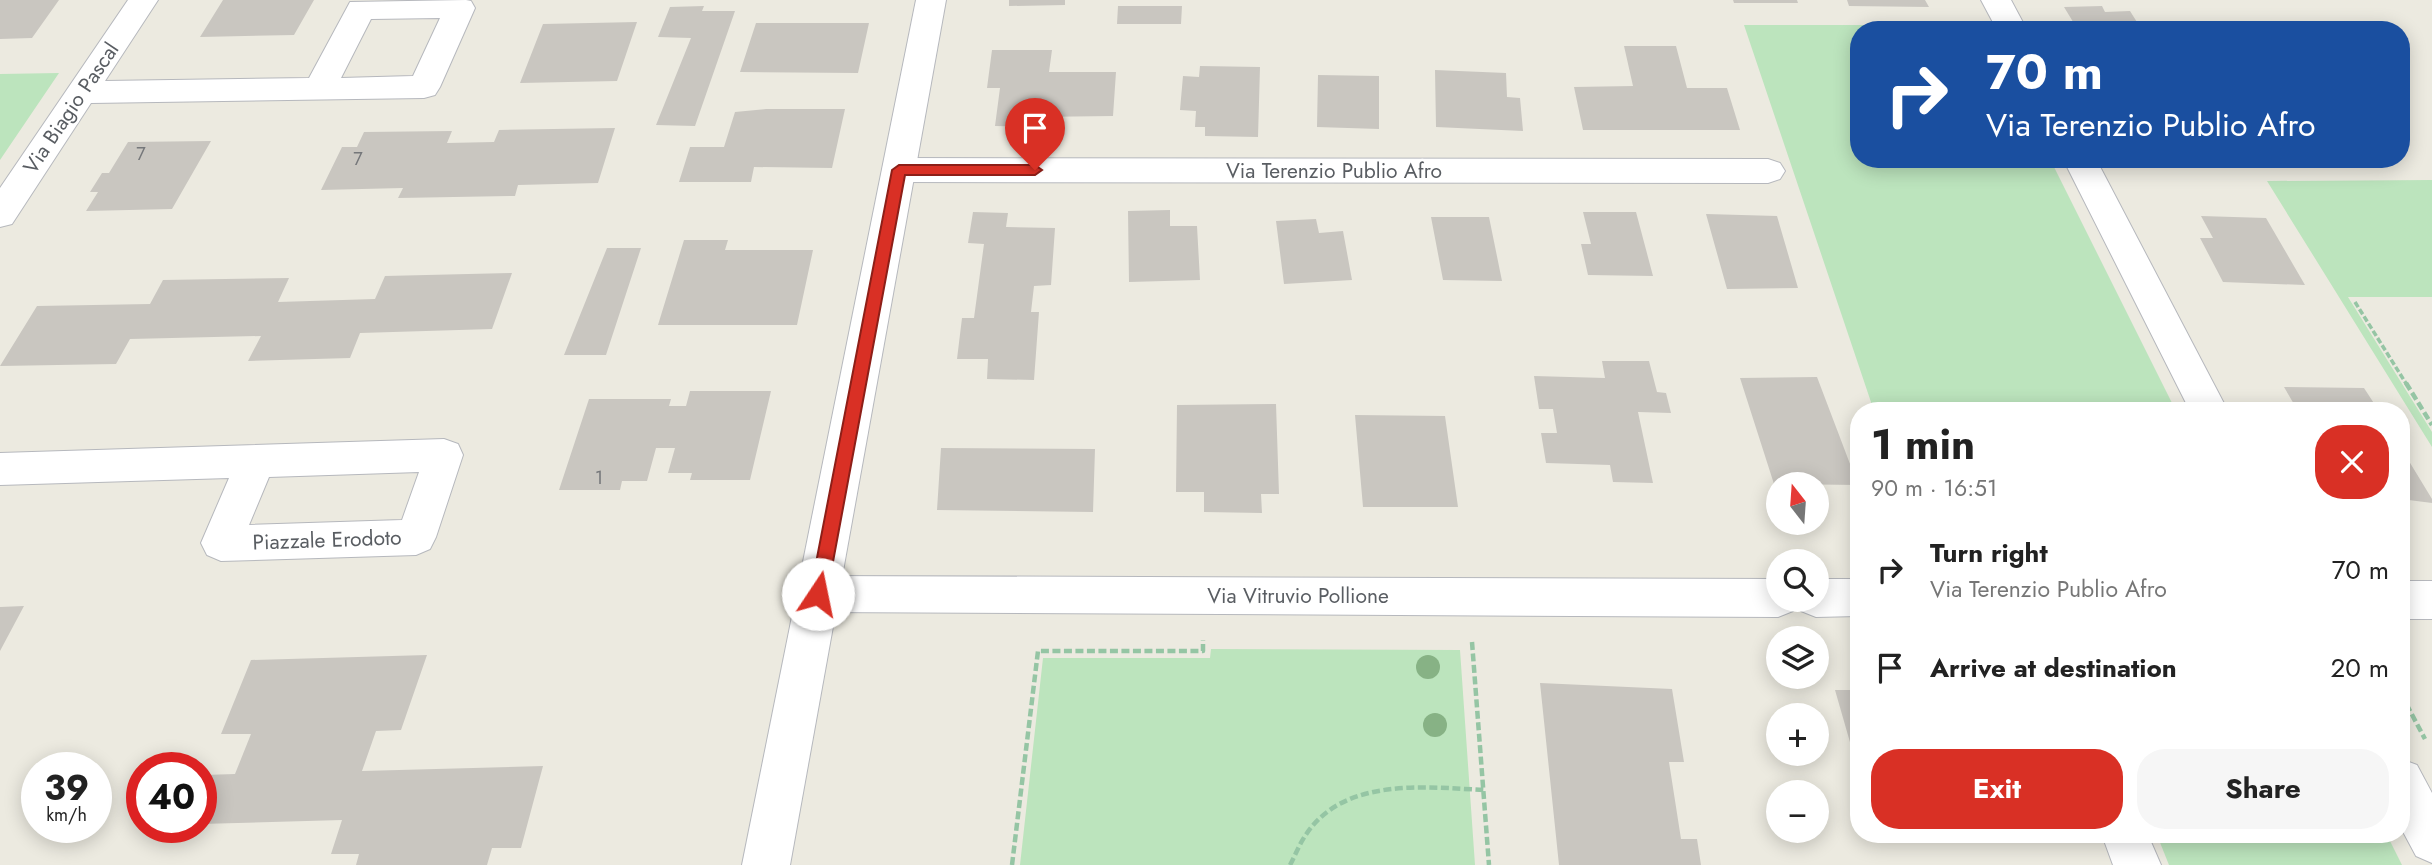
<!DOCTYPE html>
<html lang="en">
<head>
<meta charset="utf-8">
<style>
	:root { --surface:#fff; --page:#f6f6f6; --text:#222; --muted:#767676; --accent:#d93025 }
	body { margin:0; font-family:Jost,sans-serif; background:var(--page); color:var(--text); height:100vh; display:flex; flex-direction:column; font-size:26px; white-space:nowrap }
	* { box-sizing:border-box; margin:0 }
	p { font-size:23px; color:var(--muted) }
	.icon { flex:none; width:38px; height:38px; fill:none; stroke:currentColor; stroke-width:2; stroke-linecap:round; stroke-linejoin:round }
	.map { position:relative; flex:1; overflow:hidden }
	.drawer { position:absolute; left:1850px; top:402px; width:560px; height:441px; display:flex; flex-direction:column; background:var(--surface); border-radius:28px; box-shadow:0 4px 18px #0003 }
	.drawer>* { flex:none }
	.top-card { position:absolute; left:1850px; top:21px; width:560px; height:147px; border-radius:28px; box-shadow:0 4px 18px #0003; background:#1a4fa0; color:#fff; overflow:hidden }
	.needle { width:46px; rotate:343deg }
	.fabs { position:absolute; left:1766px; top:472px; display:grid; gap:14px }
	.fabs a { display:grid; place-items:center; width:63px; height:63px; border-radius:50%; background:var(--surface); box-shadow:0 4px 18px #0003; font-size:35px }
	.speed { position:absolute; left:21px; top:752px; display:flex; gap:14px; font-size:35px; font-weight:700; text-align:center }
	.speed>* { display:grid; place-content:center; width:91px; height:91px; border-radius:50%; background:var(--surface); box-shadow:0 4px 18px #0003; line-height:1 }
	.speed small { font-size:18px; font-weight:400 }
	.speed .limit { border:10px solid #d22; background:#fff; color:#111 }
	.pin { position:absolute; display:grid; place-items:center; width:60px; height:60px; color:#fff; margin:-72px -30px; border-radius:50% 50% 50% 0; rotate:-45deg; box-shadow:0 0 7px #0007 }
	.pin .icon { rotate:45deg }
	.me { position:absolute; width:77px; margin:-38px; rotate:11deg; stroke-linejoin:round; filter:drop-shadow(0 0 5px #0008) }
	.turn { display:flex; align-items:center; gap:24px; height:147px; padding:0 21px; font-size:32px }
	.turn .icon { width:91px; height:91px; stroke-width:2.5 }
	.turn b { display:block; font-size:49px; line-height:60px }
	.round { display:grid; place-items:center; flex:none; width:74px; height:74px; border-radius:28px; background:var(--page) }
	.headline { display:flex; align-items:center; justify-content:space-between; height:119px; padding:0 21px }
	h1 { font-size:42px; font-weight:700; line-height:52px }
	.primary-button { display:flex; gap:14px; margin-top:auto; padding:14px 21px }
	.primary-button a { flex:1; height:80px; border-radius:28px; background:var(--accent); color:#fff; font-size:28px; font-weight:700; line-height:80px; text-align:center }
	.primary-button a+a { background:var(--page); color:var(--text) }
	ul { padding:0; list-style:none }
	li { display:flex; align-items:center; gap:21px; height:98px; padding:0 21px }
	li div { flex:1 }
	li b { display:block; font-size:26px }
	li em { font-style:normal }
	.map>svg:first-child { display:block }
</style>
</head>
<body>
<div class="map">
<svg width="2432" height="865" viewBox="0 0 2432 865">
	<rect width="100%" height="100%" fill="#eceae0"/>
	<path fill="#bce4bd" d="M 1744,25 L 1983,25 L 1985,30 L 1858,30 L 1858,159 L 2050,159 L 2176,411 L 1874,411 Z
		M 59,73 L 0,160 L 0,74 Z
		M 2432,180 L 2432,297 L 2348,297 L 2432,432 L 2432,447 L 2267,181 Z
		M 1211,649 L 1460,650 L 1475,865 L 1020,865 L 1043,658 L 1210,658 Z
		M 2157,835 L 2387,835 L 2402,865 L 2169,865 Z"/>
	<path fill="#c9c6c0" d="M 0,0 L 59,0 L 32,38 L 0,39 Z
		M 223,0 L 314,0 L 294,35 L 200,37 Z
		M 1009,0 L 1065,0 L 1065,5 L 1009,6 Z
		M 1733,0 L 1797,0 L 1798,3 L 1734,3 Z
		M 1847,0 L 1925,0 L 1929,7 L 1849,6 Z
		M 704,6 L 702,11 L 735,11 L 695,126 L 656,125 L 691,38 L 658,37 L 670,7 Z
		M 1118,6 L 1182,6 L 1181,24 L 1117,24 Z
		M 2102,6 L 2105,12 L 2130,11 L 2142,30 L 2078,30 L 2064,7 Z
		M 637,22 L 617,81 L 520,83 L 543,24 Z
		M 756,23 L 869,23 L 858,73 L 740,72 Z
		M 1624,46 L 1676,46 L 1687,88 L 1727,88 L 1740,130 L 1583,130 L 1574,87 L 1633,86 Z
		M 992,50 L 1052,50 L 1049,72 L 1116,72 L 1113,116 L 1035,117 L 1034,127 L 995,126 L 1000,88 L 987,88 Z
		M 1200,66 L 1260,67 L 1258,137 L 1205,136 L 1205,127 L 1195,127 L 1196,111 L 1180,110 L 1183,76 L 1199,77 Z
		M 1435,70 L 1506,73 L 1507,97 L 1520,98 L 1523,131 L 1436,127 Z
		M 1318,75 L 1379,76 L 1379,129 L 1317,127 Z
		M 766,109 L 845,109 L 832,168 L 754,167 L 751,182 L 679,182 L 690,147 L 724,147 L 735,112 Z
		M 615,128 L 598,183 L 518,185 L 515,196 L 398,198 L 403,188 L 321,190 L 342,147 L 357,147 L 364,132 L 452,131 L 447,143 L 494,142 L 499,130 Z
		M 211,141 L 172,209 L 86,211 L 98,192 L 90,192 L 102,173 L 109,173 L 128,142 Z
		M 1170,210 L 1170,226 L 1197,226 L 1200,280 L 1129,282 L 1128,211 Z
		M 973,212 L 1008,213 L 1006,227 L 1055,228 L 1051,285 L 1034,286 L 1031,312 L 1039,312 L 1034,380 L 987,379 L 988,359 L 957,359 L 962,318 L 974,318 L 984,244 L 968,243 Z
		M 1583,212 L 1636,212 L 1653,276 L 1588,275 L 1581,244 L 1591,244 Z
		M 1706,214 L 1777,216 L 1798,288 L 1727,289 Z
		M 2201,216 L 2266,218 L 2305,285 L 2223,282 L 2200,238 L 2213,238 Z
		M 1431,217 L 1489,217 L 1502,281 L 1443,280 Z
		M 1316,219 L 1319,233 L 1343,231 L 1352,280 L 1284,284 L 1276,221 Z
		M 684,240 L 728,240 L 725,250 L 813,250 L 797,325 L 658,325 Z
		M 607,248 L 641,248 L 606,355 L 564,355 Z
		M 512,273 L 492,329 L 360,333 L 350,358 L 248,361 L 261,336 L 130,339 L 116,364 L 0,366 L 37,306 L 150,304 L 163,280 L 289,278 L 278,302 L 375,299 L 385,276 Z
		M 1602,361 L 1649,361 L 1657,392 L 1666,393 L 1671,413 L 1638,412 L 1653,483 L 1613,482 L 1610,465 L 1546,463 L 1541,433 L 1557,433 L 1553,409 L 1539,409 L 1534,376 L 1605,378 Z
		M 1817,377 L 1858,485 L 1774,484 L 1740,378 Z
		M 2284,387 L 2364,388 L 2379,411 L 2298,411 Z
		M 690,391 L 771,391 L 750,480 L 690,480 L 692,473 L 668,473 L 675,448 L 656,448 L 647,481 L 622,481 L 620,490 L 559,490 L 589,399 L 671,399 L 669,406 L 686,406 Z
		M 1276,404 L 1279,494 L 1261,494 L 1262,513 L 1204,512 L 1204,492 L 1176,492 L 1177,405 Z
		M 1355,415 L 1445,416 L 1458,507 L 1363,507 Z
		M 941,448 L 1095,449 L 1093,512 L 937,510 Z
		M 2401,448 L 2432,499 L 2432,503 L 2401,499 Z
		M 24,606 L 0,651 L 0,607 Z
		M 427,655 L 401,730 L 376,731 L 362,771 L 543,766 L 521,848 L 492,848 L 487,865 L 356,865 L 359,854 L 331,854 L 342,820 L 201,824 L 201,782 L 204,775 L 235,774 L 251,734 L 221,734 L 251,660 Z
		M 1540,683 L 1672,689 L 1684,762 L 1669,762 L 1681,839 L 1697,839 L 1701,865 L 1559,865 Z
		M 1835,690 L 1858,690 L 1858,770 Z"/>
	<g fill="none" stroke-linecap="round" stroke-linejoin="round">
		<g stroke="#b6b8bd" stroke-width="2">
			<path id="minor" d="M 128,0 L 158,0 L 105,81 L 309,78 L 350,2 L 466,0 L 471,1 L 475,8 L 440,87 L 435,95 L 424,98 L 91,103 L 12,224 L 0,227 L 0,188 ZM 440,18 L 413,76 L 341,78 L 371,19 Z
				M 1981,0 L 2011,0 L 2027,30 L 1997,30 Z
				M 899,158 L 1768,159 L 1780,163 L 1785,171 L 1780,179 L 1768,183 L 899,182 L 887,178 L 882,170 L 887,162 Z
				M 2063,159 L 2096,159 L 2228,411 L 2190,411 Z
				M 444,439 L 458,444 L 463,455 L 436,537 L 430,549 L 416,555 L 221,561 L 207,555 L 201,543 L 229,478 L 0,485 L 0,453 ZM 419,472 L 402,520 L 249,525 L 269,477 Z
				M 818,576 L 1778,579 L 1778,600 L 1816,600 L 1816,579 L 1858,579 L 1858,616 L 1816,617 L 1801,611 L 1797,602 L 1793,611 L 1778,617 L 818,612 L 803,607 L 797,594 L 803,581 Z
				M 2401,581 L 2432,581 L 2432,619 L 2401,619 Z
				M 2401,759 L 2417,765 L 2432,793 L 2432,863 L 2416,856 L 2401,828 Z
				M 2102,835 L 2148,835 L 2161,865 L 2113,865 Z"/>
		</g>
		<g stroke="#b6b8bd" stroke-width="2">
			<path id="tertiary" d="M 916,0 L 946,0 L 790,865 L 742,865 Z"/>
		</g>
		<path stroke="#95c5a4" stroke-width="3.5" stroke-dasharray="6 2.5" stroke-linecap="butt" d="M 2355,302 L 2407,385"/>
		<path stroke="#95c5a4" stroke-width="4.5" stroke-dasharray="8 3.5" stroke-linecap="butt" d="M 2406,383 L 2432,425
			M 1472,642 L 1489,865
			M 2401,694 L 2425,739
			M 1012,865 L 1038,651 L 1203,651 L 1203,640
			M 1290,865 C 1295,856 1299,845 1305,836 C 1343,777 1423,787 1484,790"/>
		<use href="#minor" fill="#fff" fill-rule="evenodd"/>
		<use href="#tertiary" fill="#fff" fill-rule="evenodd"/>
	</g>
	<g fill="#87b285">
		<circle cx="1428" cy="667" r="12"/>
		<circle cx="1435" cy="725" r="12"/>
	</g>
	<path fill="#d93025" stroke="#8d1f18" stroke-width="2" d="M 899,165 L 1035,165 L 1042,170 L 1035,175 L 905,175 L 827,594 L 824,600 L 818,602 L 812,600 L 810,594 L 892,170 Z"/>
	<g text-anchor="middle" stroke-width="5" stroke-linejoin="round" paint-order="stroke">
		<g font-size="18" fill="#75777a">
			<text x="141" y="160">7</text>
			<text x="358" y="165">7</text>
			<text x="599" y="484">1</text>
		</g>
		<g font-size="21" fill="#595d62" stroke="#fff">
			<text transform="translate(71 108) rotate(-56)" y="7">Via Biagio Pascal</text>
			<text x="1334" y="178">Via Terenzio Publio Afro</text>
			<text transform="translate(327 540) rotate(-2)" y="7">Piazzale Erodoto</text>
			<text x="1298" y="603">Via Vitruvio Pollione</text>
		</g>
	</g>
</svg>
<div class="fabs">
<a><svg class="needle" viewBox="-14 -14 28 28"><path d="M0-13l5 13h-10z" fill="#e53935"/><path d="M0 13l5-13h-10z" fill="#767676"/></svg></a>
<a><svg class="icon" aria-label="search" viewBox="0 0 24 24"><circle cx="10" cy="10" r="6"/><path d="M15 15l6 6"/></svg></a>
<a><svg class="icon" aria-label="layers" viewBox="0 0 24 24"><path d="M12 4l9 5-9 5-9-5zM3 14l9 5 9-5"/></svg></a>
<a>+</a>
<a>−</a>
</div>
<div class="speed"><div>39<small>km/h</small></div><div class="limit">40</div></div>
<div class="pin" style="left:1035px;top:170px;background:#d93025"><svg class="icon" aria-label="arrive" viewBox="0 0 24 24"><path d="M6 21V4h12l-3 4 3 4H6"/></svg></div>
<svg class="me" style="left:818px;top:594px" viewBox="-20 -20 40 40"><circle r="19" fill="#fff"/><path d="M0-13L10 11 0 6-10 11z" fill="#d93025"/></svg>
<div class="top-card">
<div class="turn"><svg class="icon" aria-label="right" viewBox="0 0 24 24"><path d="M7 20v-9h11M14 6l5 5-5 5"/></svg><div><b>70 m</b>Via Terenzio Publio Afro</div></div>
</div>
<section class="drawer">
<div class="headline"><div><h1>1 min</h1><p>90 m · 16:51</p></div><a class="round" style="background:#d93025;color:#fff"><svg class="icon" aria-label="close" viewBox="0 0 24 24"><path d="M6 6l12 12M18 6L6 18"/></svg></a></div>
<ul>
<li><svg class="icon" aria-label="right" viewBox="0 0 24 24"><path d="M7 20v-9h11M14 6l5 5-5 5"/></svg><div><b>Turn right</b><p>Via Terenzio Publio Afro</p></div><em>70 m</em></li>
<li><svg class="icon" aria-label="arrive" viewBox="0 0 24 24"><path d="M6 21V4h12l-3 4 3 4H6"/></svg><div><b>Arrive at destination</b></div><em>20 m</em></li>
</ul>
<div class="primary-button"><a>Exit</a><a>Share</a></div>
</section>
</div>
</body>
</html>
